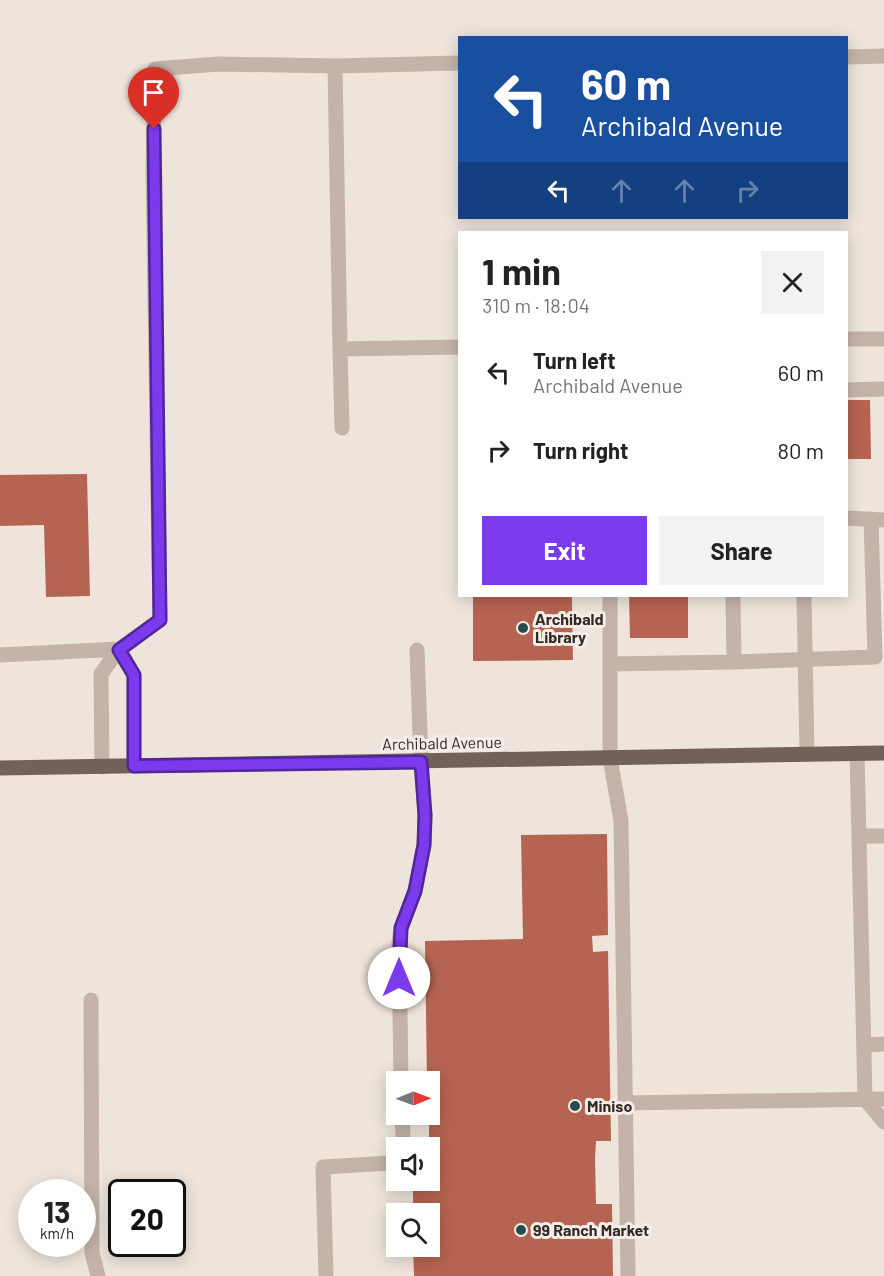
<!DOCTYPE html>
<html lang="en">
<head>
<meta charset="utf-8">
<style>
	:root { --surface:#fff; --page:#f2f2f2; --text:#222; --muted:#767676; --accent:#7c3aed }
	body { margin:0; font-family:Barlow,sans-serif; background:var(--page); color:var(--text); height:100vh; display:flex; flex-direction:column; font-size:22px; white-space:nowrap }
	* { box-sizing:border-box; margin:0 }
	p { font-size:20px; color:var(--muted) }
	.icon { flex:none; width:33px; height:33px; fill:none; stroke:currentColor; stroke-width:2; stroke-linecap:round; stroke-linejoin:round }
	.map { position:relative; flex:1; overflow:hidden }
	.drawer { position:absolute; left:458px; top:231px; width:390px; height:366px; display:flex; flex-direction:column; background:var(--surface); border-radius:0px; box-shadow:0 3px 15px #0003 }
	.drawer>* { flex:none }
	.banner { position:absolute; left:458px; top:36px; width:390px; height:183px; border-radius:0px; box-shadow:0 3px 15px #0003; background:#1a4fa0; color:#fff; overflow:hidden }
	.needle { width:39px; rotate:89deg }
	.controls { position:absolute; left:386px; top:1071px; display:grid; gap:12px }
	.controls a { display:grid; place-items:center; width:54px; height:54px; border-radius:0px; background:var(--surface); box-shadow:0 3px 15px #0003; font-size:30px }
	.speed { position:absolute; left:18px; top:1179px; display:flex; gap:12px; font-size:30px; font-weight:700; text-align:center }
	.speed>* { display:grid; place-content:center; width:78px; height:78px; border-radius:50%; background:var(--surface); box-shadow:0 3px 15px #0003; line-height:1 }
	.speed small { font-size:15px; font-weight:400 }
	.speed .limit { border:3px solid #111; border-radius:9px; background:#fff; color:#111 }
	.pin { position:absolute; display:grid; place-items:center; width:51px; height:51px; color:#fff; margin:-62px -26px; border-radius:50% 50% 50% 0; rotate:-45deg; box-shadow:0 0 6px #0007 }
	.pin .icon { rotate:45deg }
	.me { position:absolute; width:66px; margin:-33px; rotate:0deg; stroke-linejoin:round; filter:drop-shadow(0 0 4px #0008) }
	.turn { display:flex; align-items:center; gap:21px; height:126px; padding:0 24px; font-size:27px }
	.turn .icon { width:78px; height:78px; stroke-width:2.5 }
	.turn b { display:block; font-size:42px; line-height:51px }
	.lanes { display:flex; align-items:center; height:57px; padding:0 24px; background:#0003; justify-content:center; gap:30px; direction:ltr }
	.lanes .off { opacity:.35 }
	.round { display:grid; place-items:center; flex:none; width:63px; height:63px; border-radius:0px; background:var(--page) }
	.head { display:flex; align-items:center; justify-content:space-between; height:102px; padding:0 24px }
	h1 { font-size:36px; font-weight:700; line-height:45px }
	.primary-button { display:flex; gap:12px; margin-top:auto; padding:12px 24px }
	.primary-button a { flex:1; height:69px; border-radius:0px; background:var(--accent); color:#fff; font-size:24px; font-weight:700; line-height:69px; text-align:center }
	.primary-button a+a { background:var(--page); color:var(--text) }
	ul { padding:0; list-style:none }
	li { display:flex; align-items:center; gap:18px; height:78px; padding:0 24px }
	li div { flex:1 }
	li b { display:block; font-size:22px }
	li em { font-style:normal }
	.map>svg:first-child { display:block }
</style>
</head>
<body>
<div class="map">
<svg width="884" height="1276" viewBox="0 0 884 1276">
	<rect width="100%" height="100%" fill="#eee4db"/>
	<path fill="#b56451" d="M 846,400 L 870,400 L 871,459 L 846,459 Z
		M 87,474 L 90,596 L 46,597 L 44,525 L 0,526 L 0,475 Z
		M 473,596 L 572,596 L 573,660 L 473,661 Z
		M 629,596 L 688,596 L 688,638 L 630,638 Z
		M 607,834 L 608,935 L 592,936 L 593,952 L 608,951 L 611,1141 L 596,1141 L 595,1157 L 596,1204 L 612,1204 L 613,1276 L 414,1276 L 413,1246 L 429,1246 L 429,1214 L 413,1214 L 413,1180 L 429,1180 L 429,1082 L 427,1082 L 425,941 L 523,939 L 521,835 Z"/>
	<g fill="none" stroke-linecap="round" stroke-linejoin="round">
		<path stroke="#c4b3a8" stroke-width="15" d="M 846,57 L 884,56
			M 459,63 L 335,66 L 340,349 L 459,347
			M 846,339 L 884,339
			M 340,349 L 342,428
			M 846,390 L 884,389
			M 846,518 L 884,520
			M 610,596 L 610,758 L 621,821 L 628,1276
			M 804,596 L 807,754
			M 119,649 L 134,675 L 134,766
			M 0,655 L 119,649
			M 734,662 L 875,657 L 871,519
			M 610,664 L 734,662 L 733,596
			M 857,753 L 865,1099 L 884,1122
			M 102,767 L 101,674 L 119,649 L 160,620 L 153,170 L 155,69 L 218,64 L 335,66
			M 859,836 L 884,836
			M 91,1000 L 92,1253 L 98,1276
			M 864,1045 L 884,1044
			M 401,1082 L 399,943 L 401,928 L 415,891 L 424,845 L 425,815 L 421,762 L 417,650
			M 624,1103 L 884,1099
			M 400,1148 L 403,1137 L 402,1114
			M 326,1276 L 323,1167 L 390,1163 L 396,1155"/>
		<path stroke="#72615a" stroke-width="15" d="M 0,768 L 884,753"/>
	</g>
	<g fill="none" stroke-linecap="round" stroke-linejoin="round">
		<g stroke="#51269a" stroke-width="15">
			<path id="route" d="M 154,129 L 160,620 L 119,650 L 134,675 L 134,766 L 421,762 L 425,815 L 424,845 L 415,891 L 401,928 L 399,978"/>
		</g>
		<use href="#route" stroke="#7c3aed" stroke-width="10"/>
	</g>
	<g fill="#234d4e" stroke="#f6eee6" stroke-width="2">
		<circle cx="523" cy="628" r="6"/>
		<circle cx="575" cy="1106" r="6"/>
		<circle cx="521" cy="1230" r="6"/>
	</g>
	<g text-anchor="middle" stroke-width="6" stroke-linejoin="round" paint-order="stroke">
		<g font-size="16" font-weight="bold" fill="#322a27" stroke="#f6eee6" text-anchor="start">
			<text x="535" y="625">Archibald<tspan x="535" dy="18">Library</tspan></text>
			<text x="587" y="1112">Miniso</text>
			<text x="533" y="1236">99 Ranch Market</text>
		</g>
		<g font-size="16" fill="#322a27" stroke="#f6eee6">
			<text transform="translate(442 743) rotate(-1)" y="6">Archibald Avenue</text>
		</g>
	</g>
</svg>
<div class="controls">
<a><svg class="needle" viewBox="-14 -14 28 28"><path d="M0-13l5 13h-10z" fill="#e53935"/><path d="M0 13l5-13h-10z" fill="#767676"/></svg></a>
<a><svg class="icon" aria-label="sound" viewBox="0 0 24 24"><path d="M4 9h4l5-4v14l-5-4H4zM17 9q2 3 0 6"/></svg></a>
<a><svg class="icon" aria-label="search" viewBox="0 0 24 24"><circle cx="10" cy="10" r="6"/><path d="M15 15l6 6"/></svg></a>
</div>
<div class="speed"><div>13<small>km/h</small></div><div class="limit">20</div></div>
<div class="pin" style="left:154px;top:129px;background:#d93025"><svg class="icon" aria-label="arrive" viewBox="0 0 24 24"><path d="M6 21V4h12l-3 4 3 4H6"/></svg></div>
<svg class="me" style="left:399px;top:978px" viewBox="-20 -20 40 40"><circle r="19" fill="#fff"/><path d="M0-13L10 11 0 6-10 11z" fill="#7c3aed"/></svg>
<div class="banner">
<div class="turn"><svg class="icon" aria-label="left" viewBox="0 0 24 24"><path d="M17 20v-9H6M10 6l-5 5 5 5"/></svg><div><b>60 m</b>Archibald Avenue</div></div>
<div class="lanes"><svg class="icon" aria-label="left" viewBox="0 0 24 24"><path d="M17 20v-9H6M10 6l-5 5 5 5"/></svg><svg class="icon off" aria-label="ahead" viewBox="0 0 24 24"><path d="M12 20V5M6 11l6-6 6 6"/></svg><svg class="icon off" aria-label="ahead" viewBox="0 0 24 24"><path d="M12 20V5M6 11l6-6 6 6"/></svg><svg class="icon off" aria-label="right" viewBox="0 0 24 24"><path d="M7 20v-9h11M14 6l5 5-5 5"/></svg></div>
</div>
<section class="drawer">
<div class="head"><div><h1>1 min</h1><p>310 m · 18:04</p></div><a class="round"><svg class="icon" aria-label="close" viewBox="0 0 24 24"><path d="M6 6l12 12M18 6L6 18"/></svg></a></div>
<ul>
<li><svg class="icon" aria-label="left" viewBox="0 0 24 24"><path d="M17 20v-9H6M10 6l-5 5 5 5"/></svg><div><b>Turn left</b><p>Archibald Avenue</p></div><em>60 m</em></li>
<li><svg class="icon" aria-label="right" viewBox="0 0 24 24"><path d="M7 20v-9h11M14 6l5 5-5 5"/></svg><div><b>Turn right</b></div><em>80 m</em></li>
</ul>
<div class="primary-button"><a>Exit</a><a>Share</a></div>
</section>
</div>
</body>
</html>
